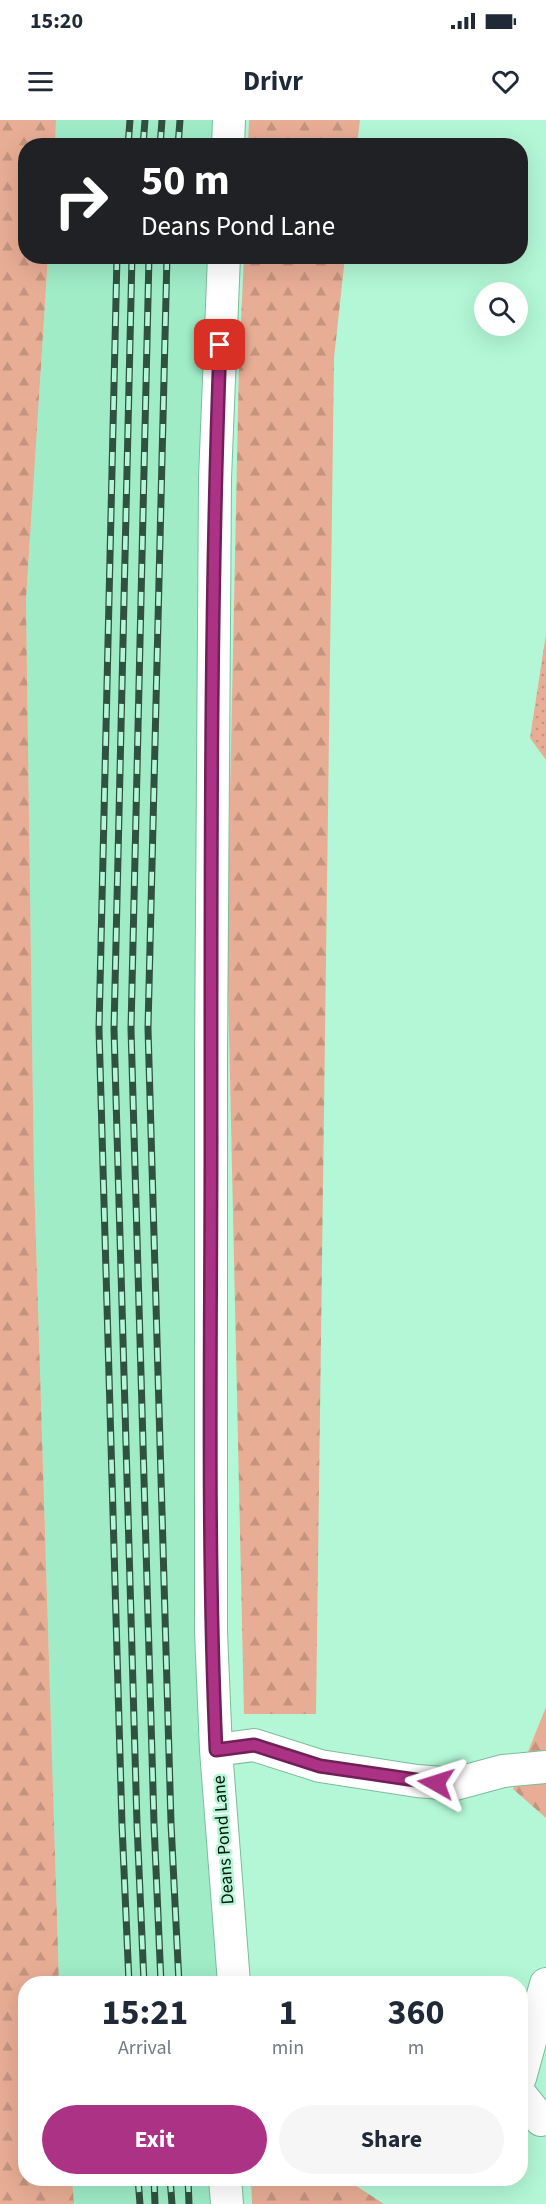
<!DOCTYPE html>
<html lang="en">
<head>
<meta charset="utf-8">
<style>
	:root { --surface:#fff; --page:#f6f6f7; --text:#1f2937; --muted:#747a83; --accent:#ac3286 }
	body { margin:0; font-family:"Source Sans 3",sans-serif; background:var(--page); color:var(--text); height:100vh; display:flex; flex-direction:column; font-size:22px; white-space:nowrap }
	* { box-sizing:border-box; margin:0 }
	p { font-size:20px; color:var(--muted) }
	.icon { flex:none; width:33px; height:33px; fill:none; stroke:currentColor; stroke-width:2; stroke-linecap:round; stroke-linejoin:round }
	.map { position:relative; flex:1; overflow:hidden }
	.side { position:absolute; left:18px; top:1856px; width:510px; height:210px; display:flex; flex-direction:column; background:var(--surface); border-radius:24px; box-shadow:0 6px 24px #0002 }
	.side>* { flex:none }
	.top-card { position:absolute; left:18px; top:18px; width:510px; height:126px; border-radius:24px; box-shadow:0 6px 24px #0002; background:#202124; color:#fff; overflow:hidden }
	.controls { position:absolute; left:474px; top:162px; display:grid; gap:12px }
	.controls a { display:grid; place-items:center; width:54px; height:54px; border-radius:50%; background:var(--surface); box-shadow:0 6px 24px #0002; font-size:30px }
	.pin { position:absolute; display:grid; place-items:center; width:51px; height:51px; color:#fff; margin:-26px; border-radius:12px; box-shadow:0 3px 9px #0006 }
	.me { position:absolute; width:66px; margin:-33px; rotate:276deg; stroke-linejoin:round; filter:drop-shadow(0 0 4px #0008) }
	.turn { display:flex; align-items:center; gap:21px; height:126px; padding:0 24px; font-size:27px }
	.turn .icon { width:78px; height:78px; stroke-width:2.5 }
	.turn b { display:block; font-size:42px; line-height:51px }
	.eta { display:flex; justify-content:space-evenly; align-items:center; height:102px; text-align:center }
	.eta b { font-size:36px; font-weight:700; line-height:42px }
	.action { display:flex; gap:12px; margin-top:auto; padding:12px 24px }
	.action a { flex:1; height:69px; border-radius:36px; background:var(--accent); color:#fff; font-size:24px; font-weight:700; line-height:69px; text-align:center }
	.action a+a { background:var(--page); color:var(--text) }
	.status { display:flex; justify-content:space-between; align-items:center; height:42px; padding:0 30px; background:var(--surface); direction:ltr }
	.status svg { height:16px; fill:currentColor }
	header { display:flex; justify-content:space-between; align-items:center; height:78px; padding:0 24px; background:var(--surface); font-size:27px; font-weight:700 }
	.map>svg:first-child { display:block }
</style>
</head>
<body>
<div class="status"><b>15:20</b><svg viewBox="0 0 49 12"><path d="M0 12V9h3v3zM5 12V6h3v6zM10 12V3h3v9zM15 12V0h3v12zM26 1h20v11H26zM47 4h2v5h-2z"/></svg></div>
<header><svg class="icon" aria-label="menu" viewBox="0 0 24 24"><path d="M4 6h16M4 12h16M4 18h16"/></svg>Drivr<svg class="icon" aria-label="heart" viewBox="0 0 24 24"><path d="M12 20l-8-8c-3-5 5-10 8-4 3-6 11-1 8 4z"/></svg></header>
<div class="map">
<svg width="546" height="2084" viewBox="0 0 546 2084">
	<defs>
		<pattern id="grass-dots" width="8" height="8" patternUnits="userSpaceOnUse" patternTransform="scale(1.5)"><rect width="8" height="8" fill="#e8ad95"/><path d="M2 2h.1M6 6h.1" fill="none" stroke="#c5947f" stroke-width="1.8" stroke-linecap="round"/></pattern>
		<pattern id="forest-firs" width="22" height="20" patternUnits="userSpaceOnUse" patternTransform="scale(1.5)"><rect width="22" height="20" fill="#e8ad95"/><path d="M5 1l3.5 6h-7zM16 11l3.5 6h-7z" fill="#c5947f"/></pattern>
	</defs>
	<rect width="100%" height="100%" fill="#b3f7d6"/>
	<path fill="#9fecc7" d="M 56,0 L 224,0 L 223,25 L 55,26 Z
		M 48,137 L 218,137 L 208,359 L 195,764 L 200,1057 L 223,1863 L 59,1863 L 34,1057 L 26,480 Z
		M 72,2058 L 218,2058 L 220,2084 L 74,2084 Z"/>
	<path fill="url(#grass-dots)" d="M 546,514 L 546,640 L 530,618 Z"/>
	<path fill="url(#forest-firs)" d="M 0,0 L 56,0 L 55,25 L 26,26 L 26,136 L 48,137 L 26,480 L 34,1057 L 59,1863 L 26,1863 L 26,2058 L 72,2058 L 74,2084 L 0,2084 Z
		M 249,0 L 360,0 L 357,25 L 248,25 Z
		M 244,137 L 345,137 L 334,238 L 316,1594 L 244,1594 L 227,821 L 239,243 Z
		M 546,1587 L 546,1698 L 513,1669 Z
		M 251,2058 L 344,2058 L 384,2084 L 252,2084 Z"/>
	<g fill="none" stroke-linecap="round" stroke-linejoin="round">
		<g stroke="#7abd9d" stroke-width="34">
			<path id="minor" d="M 228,26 L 229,0
				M 224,136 L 215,358 L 211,937 L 211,1512 L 216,1630 L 234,1863
				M 216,1630 L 254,1625 L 320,1646 L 417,1661 L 455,1664 L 503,1651 L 546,1647
				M 520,1958 L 546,1864
				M 520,1974 L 541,2000
				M 225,2058 L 227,2084"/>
		</g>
		<use href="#minor" stroke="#fff" stroke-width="32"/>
		<g stroke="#305140" stroke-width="7">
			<path id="rail" d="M 128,26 L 130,0
				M 143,26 L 145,0
				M 160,26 L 162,0
				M 178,26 L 180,0
				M 117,136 L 99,909 L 122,1705 L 129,1863
				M 132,136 L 114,909 L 137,1704 L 144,1863
				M 149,136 L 131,909 L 154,1704 L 161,1863
				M 167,136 L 148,908 L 171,1703 L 179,1863
				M 138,2058 L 140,2084
				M 154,2058 L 155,2084
				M 170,2058 L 172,2084
				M 188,2058 L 189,2084"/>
		</g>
		<use href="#rail" stroke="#b3f7d6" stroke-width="4.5" stroke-dasharray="14" stroke-linecap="butt"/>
	</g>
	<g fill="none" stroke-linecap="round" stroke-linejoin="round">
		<g stroke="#702057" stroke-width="15">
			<path id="route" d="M 220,225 C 210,488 211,752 211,1016 C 211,1220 207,1425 216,1630 L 254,1625 L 320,1646 L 436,1663"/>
		</g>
		<use href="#route" stroke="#ac3286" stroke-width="10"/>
	</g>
	<g text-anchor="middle" stroke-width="5" stroke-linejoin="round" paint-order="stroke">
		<g font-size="18" fill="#001409" stroke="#b3f7d6">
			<text transform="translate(223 1720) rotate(-94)" y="6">Deans Pond Lane</text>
		</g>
	</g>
</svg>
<div class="controls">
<a><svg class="icon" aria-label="search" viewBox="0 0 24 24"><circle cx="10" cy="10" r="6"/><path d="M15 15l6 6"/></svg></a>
</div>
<div class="pin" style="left:220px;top:225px;background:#d93025"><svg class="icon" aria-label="arrive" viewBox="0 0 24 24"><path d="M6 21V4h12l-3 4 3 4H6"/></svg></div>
<svg class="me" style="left:436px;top:1663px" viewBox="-20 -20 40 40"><path d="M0-17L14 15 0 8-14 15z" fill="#ac3286" stroke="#fff" stroke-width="4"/></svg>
<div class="top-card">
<div class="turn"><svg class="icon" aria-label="right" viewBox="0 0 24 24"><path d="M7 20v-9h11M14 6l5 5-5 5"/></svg><div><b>50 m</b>Deans Pond Lane</div></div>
</div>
<section class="side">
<div class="eta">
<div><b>15:21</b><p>Arrival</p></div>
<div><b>1</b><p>min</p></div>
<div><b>360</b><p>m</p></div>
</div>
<div class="action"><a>Exit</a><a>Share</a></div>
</section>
</div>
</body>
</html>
